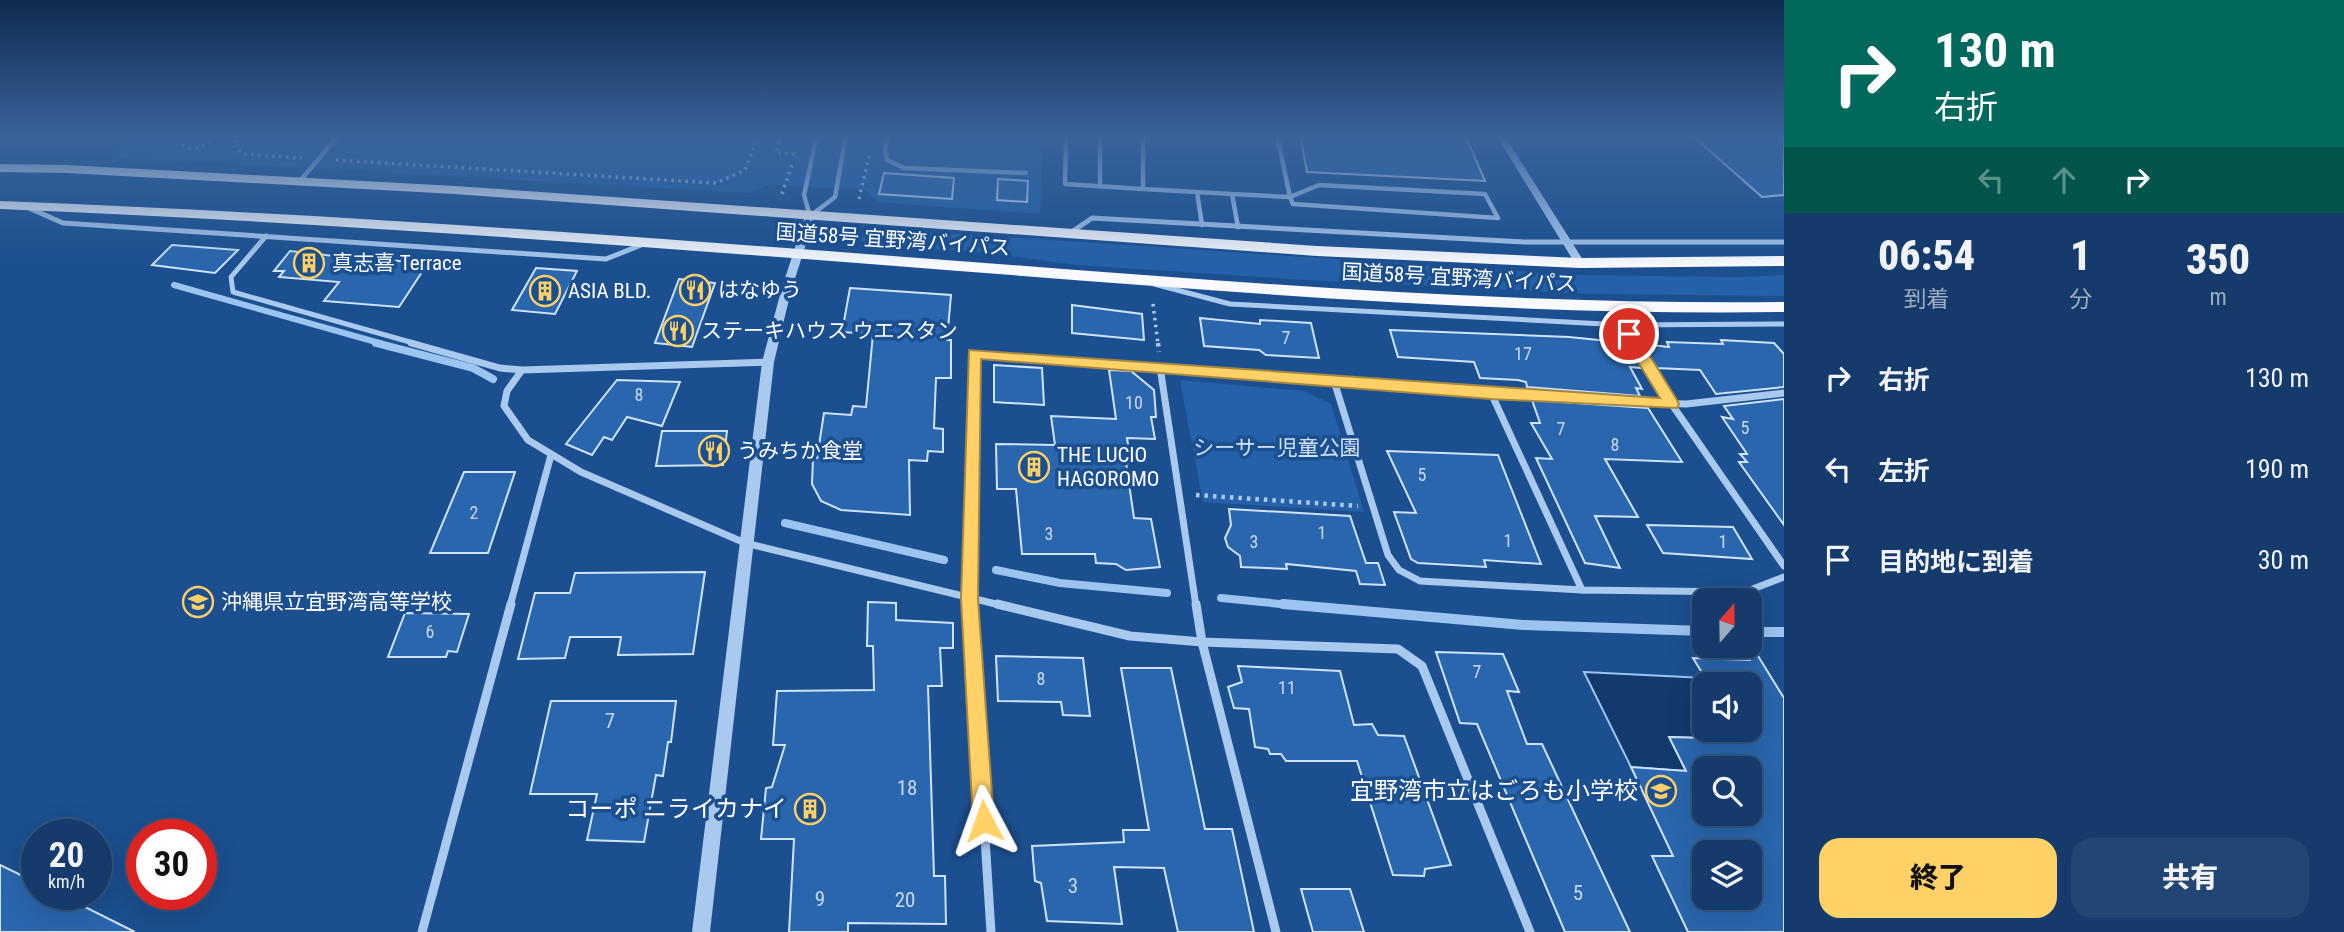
<!DOCTYPE html>
<html lang="ja">
<head>
<meta charset="utf-8">
<style>
	:root { --surface:#143b6b; --page:#214673; --text:#f1f3f6; --muted:#9dadc1; --line:#33557e; --accent:#ffd166 }
	body { margin:0; font-family:"Roboto Condensed","Noto Sans JP",sans-serif; background:var(--page); color:var(--text); height:100vh; display:flex; flex-direction:column; font-size:26px; white-space:nowrap }
	* { box-sizing:border-box; margin:0 }
	p { font-size:23px; color:var(--muted) }
	.icon { flex:none; width:38px; height:38px; fill:none; stroke:currentColor; stroke-width:2; stroke-linecap:round; stroke-linejoin:round }
	.map { position:relative; flex:1; overflow:hidden }
	.sheet { display:flex; flex-direction:column; background:var(--surface); width:560px }
	.sheet>* { flex:none }
	.top-card { background:#00695c; color:#fff; overflow:hidden }
	.needle { width:46px; rotate:20deg }
	.fabs { position:absolute; left:1692px; top:588px; display:grid; gap:14px }
	.fabs a { display:grid; place-items:center; width:70px; height:70px; border-radius:14px; background:var(--surface); box-shadow:0 7px 28px #0002,0 0 0 2px var(--line); font-size:35px }
	.speed { position:absolute; left:21px; top:819px; display:flex; gap:14px; font-size:35px; font-weight:700; text-align:center }
	.speed>* { display:grid; place-content:center; width:91px; height:91px; border-radius:50%; background:var(--surface); box-shadow:0 7px 28px #0002,0 0 0 2px var(--line); line-height:1 }
	.speed small { font-size:18px; font-weight:400 }
	.speed .limit { border:10px solid #d22; background:#fff; color:#111 }
	.pin { position:absolute; display:grid; place-items:center; width:60px; height:60px; color:#fff; margin:-30px; border:4px solid #fff; border-radius:50%; box-shadow:0 2px 7px #0007 }
	.me { position:absolute; width:77px; margin:-38px; rotate:356deg; stroke-linejoin:round; filter:drop-shadow(0 0 5px #0008) }
	.turn { display:flex; align-items:center; gap:24px; height:147px; padding:0 35px; font-size:32px }
	.turn .icon { width:91px; height:91px; stroke-width:2.5 }
	.turn b { display:block; font-size:49px; line-height:60px }
	.lanes { display:flex; align-items:center; height:66px; padding:0 35px; background:#0003; justify-content:center; gap:35px; direction:ltr }
	.lanes .off { opacity:.35 }
	.eta { display:flex; justify-content:space-evenly; align-items:center; height:119px; text-align:center }
	.eta b { font-size:42px; font-weight:800; line-height:49px }
	.button { display:flex; gap:14px; margin-top:auto; padding:14px 35px }
	.button a { flex:1; height:80px; border-radius:21px; background:var(--accent); color:#111; font-size:28px; font-weight:800; line-height:80px; text-align:center }
	.button a+a { background:var(--page); color:var(--text) }
	ul { padding:0; list-style:none }
	li { display:flex; align-items:center; gap:21px; height:91px; padding:0 35px }
	li div { flex:1 }
	li b { display:block; font-size:26px }
	li em { font-style:normal }
	main { display:flex; flex:1; min-height:0 }
	.map>svg:first-child { display:block }
</style>
</head>
<body>
<main>
<div class="map">
<svg width="1784" height="932" viewBox="0 0 1784 932">
	<rect width="100%" height="100%" fill="#1b4f8f"/>
	<path fill="#2461a8" d="M 134,135 L 1043,135 L 1040,214 L 877,202 L 866,190 L 768,185 L 750,193 L 110,157 Z
		M 868,228 L 1577,275 L 1737,277 L 1784,275 L 1784,296 L 1591,294 L 1306,280 L 1076,265 L 977,252 L 864,244 L 860,239 L 864,229 Z
		M 1180,380 L 1304,391 L 1331,404 L 1364,512 L 1203,502 Z"/>
	<path fill="#123a6d" stroke="#9cc4f0" stroke-width="2" d="M 1584,672 L 1705,678 L 1709,684 L 1704,684 L 1704,730 L 1735,730 L 1741,739 L 1670,737 L 1686,771 L 1631,767 Z"/>
	<g fill="none" stroke-linecap="round" stroke-linejoin="round">
		<path stroke="#9cc4f0" stroke-width="6" d="M 174,285 L 383,344"/>
		<path stroke="#9cc4f0" stroke-width="8" d="M 376,343 L 473,368 L 493,379
			M 785,523 L 944,560
			M 996,570 L 1060,583 L 1167,593
			M 1221,598 L 1301,606"/>
		<path stroke="#9cc4f0" stroke-width="10" d="M 1283,604 L 1523,625 L 1704,631
			M 1750,632 L 1784,632"/>
	</g>
	<path fill="#2a66ad" stroke="#cfe3fa" stroke-width="2" fill-rule="evenodd" d="M 1300,135 L 1465,135 L 1485,181 L 1307,172 Z
		M 1737,135 L 1784,135 L 1784,195 L 1762,197 L 1694,137 Z
		M 884,173 L 954,178 L 952,199 L 879,194 Z
		M 998,179 L 1028,181 L 1027,202 L 997,200 Z
		M 172,245 L 238,250 L 215,273 L 152,265 Z
		M 290,251 L 343,257 L 428,263 L 399,307 L 324,301 L 339,282 L 279,277 L 284,271 L 274,271 Z
		M 536,268 L 577,271 L 555,314 L 512,310 Z
		M 679,279 L 715,283 L 692,347 L 655,343 Z
		M 850,288 L 951,295 L 947,340 L 951,340 L 951,378 L 936,378 L 934,428 L 943,429 L 943,452 L 928,451 L 927,461 L 909,460 L 910,515 L 841,510 L 821,501 L 812,484 L 813,458 L 817,458 L 824,413 L 851,415 L 853,406 L 866,407 L 873,334 L 842,332 Z
		M 1072,305 L 1142,314 L 1144,340 L 1072,333 Z
		M 1200,318 L 1260,324 L 1260,320 L 1311,323 L 1319,358 L 1266,355 L 1259,350 L 1204,346 Z
		M 1390,330 L 1569,337 L 1628,343 L 1642,368 L 1630,367 L 1642,389 L 1636,388 L 1640,396 L 1527,387 L 1526,382 L 1518,380 L 1480,378 L 1474,362 L 1398,357 Z
		M 1721,340 L 1774,343 L 1784,354 L 1784,387 L 1716,394 L 1700,370 L 1656,368 L 1642,344 L 1669,347 L 1667,342 L 1723,344 Z
		M 994,365 L 1042,368 L 1044,405 L 994,402 Z
		M 1109,370 L 1131,371 L 1154,390 L 1156,417 L 1151,417 L 1155,439 L 1127,438 L 1131,464 L 1126,463 L 1134,518 L 1151,519 L 1160,567 L 1126,570 L 1116,564 L 1096,563 L 1095,554 L 1022,554 L 1016,489 L 997,489 L 996,444 L 1055,445 L 1051,416 L 1116,419 Z
		M 617,380 L 680,382 L 662,426 L 627,417 L 612,440 L 604,437 L 592,455 L 566,444 Z
		M 1784,399 L 1784,525 L 1739,462 L 1747,462 L 1740,454 L 1747,454 L 1722,417 L 1733,419 L 1724,406 Z
		M 1532,400 L 1648,408 L 1682,462 L 1605,459 L 1638,517 L 1595,516 L 1620,568 L 1585,563 L 1536,458 L 1552,459 L 1531,423 L 1540,423 Z
		M 662,431 L 727,431 L 723,465 L 656,466 Z
		M 1387,451 L 1498,455 L 1541,564 L 1484,560 L 1486,567 L 1418,563 L 1411,559 L 1394,512 L 1416,513 Z
		M 464,472 L 515,472 L 488,553 L 430,553 Z
		M 1229,509 L 1350,516 L 1366,563 L 1378,563 L 1385,585 L 1360,584 L 1356,571 L 1286,564 L 1287,569 L 1241,567 L 1240,556 L 1228,547 L 1225,538 L 1231,525 Z
		M 1647,525 L 1733,527 L 1752,559 L 1663,553 Z
		M 705,572 L 693,654 L 618,655 L 621,637 L 570,637 L 565,658 L 518,659 L 535,593 L 570,593 L 575,573 Z
		M 868,602 L 896,603 L 896,620 L 953,623 L 953,648 L 940,648 L 942,686 L 928,686 L 934,876 L 945,876 L 946,924 L 848,923 L 848,932 L 789,932 L 794,839 L 761,839 L 766,788 L 772,787 L 785,745 L 773,745 L 777,691 L 874,690 L 873,646 L 867,646 Z
		M 405,613 L 469,614 L 457,652 L 448,651 L 446,657 L 388,657 Z
		M 1750,643 L 1784,698 L 1784,932 L 1688,932 L 1652,856 L 1673,856 L 1631,767 L 1686,771 L 1669,737 L 1741,739 L 1735,730 L 1750,730 L 1750,684 L 1709,684 L 1693,658 L 1750,660 ZM 1704,768 L 1750,768 L 1750,814 L 1704,814 ZM 1704,852 L 1750,852 L 1750,898 L 1704,898 Z
		M 1436,652 L 1503,654 L 1519,692 L 1507,691 L 1527,744 L 1542,744 L 1630,932 L 1565,932 L 1477,724 L 1460,723 Z
		M 996,656 L 1083,658 L 1090,716 L 1063,715 L 1061,702 L 998,701 Z
		M 1238,666 L 1340,671 L 1354,725 L 1372,724 L 1378,735 L 1404,736 L 1451,865 L 1425,869 L 1424,876 L 1393,875 L 1357,761 L 1286,761 L 1281,754 L 1270,754 L 1268,749 L 1255,747 L 1249,709 L 1234,708 L 1228,687 L 1242,682 Z
		M 1121,668 L 1171,668 L 1205,829 L 1232,829 L 1254,932 L 1178,932 L 1164,868 L 1114,867 L 1122,924 L 1047,921 L 1041,883 L 1035,881 L 1032,846 L 1124,842 L 1123,830 L 1149,830 Z
		M 551,701 L 676,701 L 671,742 L 668,742 L 663,776 L 656,775 L 644,842 L 587,840 L 597,794 L 530,794 Z
		M 0,865 L 37,883 L 37,894 L 59,894 L 135,932 L 0,932 Z
		M 1301,889 L 1350,889 L 1364,932 L 1313,932 Z"/>
	<g fill="none" stroke-linecap="round" stroke-linejoin="round">
		<path stroke="#a9c9ee" stroke-width="3.5" stroke-dasharray="2.5 4.5" stroke-linecap="butt" d="M 242,135 L 233,145 L 243,154 L 302,158
			M 781,135 L 776,153 L 797,154 L 796,157
			M 203,136 L 209,141 C 201,148 192,152 183,145 L 188,139 L 204,135
			M 336,160 L 716,183 L 745,170 L 759,135
			M 782,194 L 792,165
			M 859,199 L 869,156
			M 1153,304 L 1158,344"/>
		<path stroke="#a9c9ee" stroke-width="4.5" stroke-dasharray="3.5 5" stroke-linecap="butt" d="M 1158,343 L 1159,352
			M 1196,495 L 1358,506"/>
		<path stroke="#a9c9ee" stroke-width="4.5" d="M 817,135 L 804,195 L 810,216 L 835,197 L 846,135
			M 888,135 L 885,149 L 887,160 L 904,168 L 1026,173
			M 1066,135 L 1065,184 L 1143,189
			M 1100,135 L 1100,186
			M 1143,135 L 1143,189 L 1197,192 L 1202,225
			M 300,181 L 338,136
			M 1319,185 L 1485,194 L 1498,218 L 1293,204 L 1290,197 Z
			M 1197,192 L 1232,194
			M 1238,227 L 1232,194 L 1290,197 L 1277,135"/>
		<path stroke="#a9c9ee" stroke-width="5" d="M 29,208 L 63,223 L 606,259 L 646,243
			M 1070,233 L 1092,218 L 1524,242 L 1784,242
			M 266,236 L 231,277 L 233,292 L 417,344
			M 1154,284 L 1230,304 L 1623,325 L 1784,324
			M 1612,306 L 1635,344"/>
		<path stroke="#a9c9ee" stroke-width="7" d="M 411,343 L 500,368 L 522,370 L 768,362
			M 1634,343 L 1666,396 L 1784,566
			M 1160,367 L 1196,606
			M 522,370 L 507,391 L 504,406 L 528,440 L 581,472 L 745,543 L 1004,606
			M 1334,381 L 1388,555 L 1399,570 L 1420,581 L 1582,590 L 1745,592 L 1784,577
			M 1491,393 L 1582,590
			M 510,606 L 551,455
			M 970,606 L 974,354 L 1659,403 L 1686,404 L 1784,393"/>
		<path stroke="#a9c9ee" stroke-width="9" d="M 970,604 L 991,932
			M 997,604 L 1130,636 L 1202,642 L 1398,649 L 1422,666 L 1530,932
			M 1196,604 L 1202,642 L 1276,932
			M 422,932 L 511,604"/>
		<path fill="#a9c9ee" fill-rule="evenodd" d="M 1496,135 L 1504,135 L 1585,263 L 1584,265 L 1576,265 Z
			M 810,213 L 815,216 L 791,291 L 774,362 L 710,932 L 692,932 L 762,362 L 781,291 L 805,216 Z"/>
		<path fill="#f8faff" fill-rule="evenodd" d="M 0,164 L 67,165 L 455,186 L 1317,246 L 1580,258 L 1784,256 L 1784,266 L 1580,268 L 1317,256 L 455,194 L 67,173 L 0,172 Z
			M 0,201 C 320,213 640,237 959,261 C 1234,282 1508,305 1784,302 L 1784,312 C 1508,316 1234,292 959,271 C 640,246 320,222 0,209 Z"/>
	</g>
	<linearGradient id="sky" x2="0" y2="1"><stop stop-color="#0f2b4f"/><stop offset="0.51" stop-color="#39639b"/><stop offset="1" stop-color="#39639b" stop-opacity="0"/></linearGradient>
	<rect width="1784" height="266" fill="url(#sky)"/>
	<path fill="#ffd166" stroke="#a68842" stroke-width="2" d="M 1629,329 L 1634,330 L 1677,400 L 1679,404 L 1677,408 L 1491,399 L 981,359 L 978,599 L 994,821 L 991,828 L 984,831 L 976,828 L 973,821 L 961,599 L 969,350 L 1660,398 L 1621,334 Z"/>
	<defs>
		<g id="building-ring" transform="scale(1.575)"><circle r="9.5" fill="#1b4f8f" stroke="#ffd166" stroke-width="1.5"/><path d="M-4-6H4V6H1V3H-1V6H-4ZM-2.5-4.3h1.7v1.8h-1.7ZM.8-4.3h1.7v1.8H.8ZM-2.5-1h1.7V.8h-1.7ZM.8-1h1.7V.8H.8Z" fill="#ffd166"/></g>
		<g id="restaurant-ring" transform="scale(1.575)"><circle r="9.5" fill="#1b4f8f" stroke="#ffd166" stroke-width="1.5"/><path d="M-5-6h1v4h1v-4h1v4h1v-4h1v5L-1.5 .5V6h-2V.5L-5-1ZM5-6V6H3V1.5H1.5Q1.5-4 5-6Z" fill="#ffd166"/></g>
		<g id="school-ring" transform="scale(1.575)"><circle r="9.5" fill="#1b4f8f" stroke="#ffd166" stroke-width="1.5"/><path d="M0-5L7-2L0 1L-7-2ZM-4 1L0 2.5L4 1V4Q0 6-4 4Z" fill="#ffd166"/></g>
	</defs>
	<g fill-rule="evenodd">
		<use href="#building-ring" x="309" y="263"/>
		<use href="#restaurant-ring" x="695" y="290"/>
		<use href="#building-ring" x="545" y="291"/>
		<use href="#restaurant-ring" x="678" y="331"/>
		<use href="#restaurant-ring" x="714" y="451"/>
		<use href="#building-ring" x="1034" y="467"/>
		<use href="#school-ring" x="198" y="602"/>
		<use href="#school-ring" x="1661" y="791"/>
		<use href="#building-ring" x="810" y="809"/>
	</g>
	<g text-anchor="middle" stroke-width="7" stroke-linejoin="round" paint-order="stroke">
		<g font-size="18" fill="#cad9ea">
			<text x="1286" y="344">7</text>
			<text x="1523" y="360">17</text>
			<text x="639" y="401">8</text>
			<text x="1134" y="409">10</text>
			<text x="1745" y="434">5</text>
			<text x="1561" y="435">7</text>
			<text x="1615" y="451">8</text>
			<text x="1422" y="481">5</text>
			<text x="474" y="519">2</text>
			<text x="1322" y="539">1</text>
			<text x="1049" y="540">3</text>
			<text x="1508" y="547">1</text>
			<text x="1254" y="548">3</text>
			<text x="1723" y="548">1</text>
			<text x="430" y="638">6</text>
			<text x="1477" y="678">7</text>
			<text x="1041" y="685">8</text>
			<text x="1287" y="694">11</text>
		</g>
		<g font-size="21" fill="#fff" stroke="#1b4f8f">
			<text transform="translate(893 240) rotate(4)" y="7">国道58号 宜野湾バイパス</text>
			<text transform="translate(1459 278) rotate(3)" y="7">国道58号 宜野湾バイパス</text>
		</g>
		<g font-size="21" fill="#fff" stroke="#1b4f8f" text-anchor="start">
			<text x="332" y="270">真志喜 Terrace</text>
			<text x="718" y="297">はなゆう</text>
			<text x="568" y="298">ASIA BLD.</text>
			<text x="701" y="338">ステーキハウス ウエスタン</text>
			<text x="737" y="458">うみちか食堂</text>
			<text x="1057" y="462">THE LUCIO<tspan x="1057" dy="24">HAGOROMO</tspan></text>
			<text x="221" y="609">沖縄県立宜野湾高等学校</text>
		</g>
		<g font-size="21" fill="#cfe3fa" stroke="#1b4f8f">
			<text x="1277" y="455">シーサー児童公園</text>
		</g>
		<g font-size="21" fill="#cad9ea">
			<text x="610" y="728">7</text>
			<text x="907" y="795">18</text>
			<text x="1073" y="893">3</text>
			<text x="1578" y="900">5</text>
			<text x="820" y="906">9</text>
			<text x="905" y="907">20</text>
		</g>
		<g font-size="24" fill="#fff" stroke="#1b4f8f" text-anchor="end">
			<text x="1638" y="799">宜野湾市立はごろも小学校</text>
			<text x="787" y="817">コーポ ニライカナイ</text>
		</g>
	</g>
</svg>
<div class="fabs">
<a><svg class="needle" viewBox="-14 -14 28 28"><path d="M0-13l5 13h-10z" fill="#e53935"/><path d="M0 13l5-13h-10z" fill="#9dadc1"/></svg></a>
<a><svg class="icon" aria-label="sound" viewBox="0 0 24 24"><path d="M4 9h4l5-4v14l-5-4H4zM17 9q2 3 0 6"/></svg></a>
<a><svg class="icon" aria-label="search" viewBox="0 0 24 24"><circle cx="10" cy="10" r="6"/><path d="M15 15l6 6"/></svg></a>
<a><svg class="icon" aria-label="layers" viewBox="0 0 24 24"><path d="M12 4l9 5-9 5-9-5zM3 14l9 5 9-5"/></svg></a>
</div>
<div class="speed"><div>20<small>km/h</small></div><div class="limit">30</div></div>
<div class="pin" style="left:1629px;top:334px;background:#d93025"><svg class="icon" aria-label="arrive" viewBox="0 0 24 24"><path d="M6 21V4h12l-3 4 3 4H6"/></svg></div>
<svg class="me" style="left:984px;top:821px" viewBox="-20 -20 40 40"><path d="M0-17L14 15 0 8-14 15z" fill="#ffd166" stroke="#fff" stroke-width="4"/></svg>
</div>
<section class="sheet">
<div class="top-card">
<div class="turn"><svg class="icon" aria-label="right" viewBox="0 0 24 24"><path d="M7 20v-9h11M14 6l5 5-5 5"/></svg><div><b>130 m</b>右折</div></div>
<div class="lanes"><svg class="icon off" aria-label="left" viewBox="0 0 24 24"><path d="M17 20v-9H6M10 6l-5 5 5 5"/></svg><svg class="icon off" aria-label="ahead" viewBox="0 0 24 24"><path d="M12 20V5M6 11l6-6 6 6"/></svg><svg class="icon" aria-label="right" viewBox="0 0 24 24"><path d="M7 20v-9h11M14 6l5 5-5 5"/></svg></div>
</div>
<div class="eta">
<div><b>06:54</b><p>到着</p></div>
<div><b>1</b><p>分</p></div>
<div><b>350</b><p>m</p></div>
</div>
<ul>
<li><svg class="icon" aria-label="right" viewBox="0 0 24 24"><path d="M7 20v-9h11M14 6l5 5-5 5"/></svg><div><b>右折</b></div><em>130 m</em></li>
<li><svg class="icon" aria-label="left" viewBox="0 0 24 24"><path d="M17 20v-9H6M10 6l-5 5 5 5"/></svg><div><b>左折</b></div><em>190 m</em></li>
<li><svg class="icon" aria-label="arrive" viewBox="0 0 24 24"><path d="M6 21V4h12l-3 4 3 4H6"/></svg><div><b>目的地に到着</b></div><em>30 m</em></li>
</ul>
<div class="button"><a>終了</a><a>共有</a></div>
</section>
</main>
</body>
</html>
